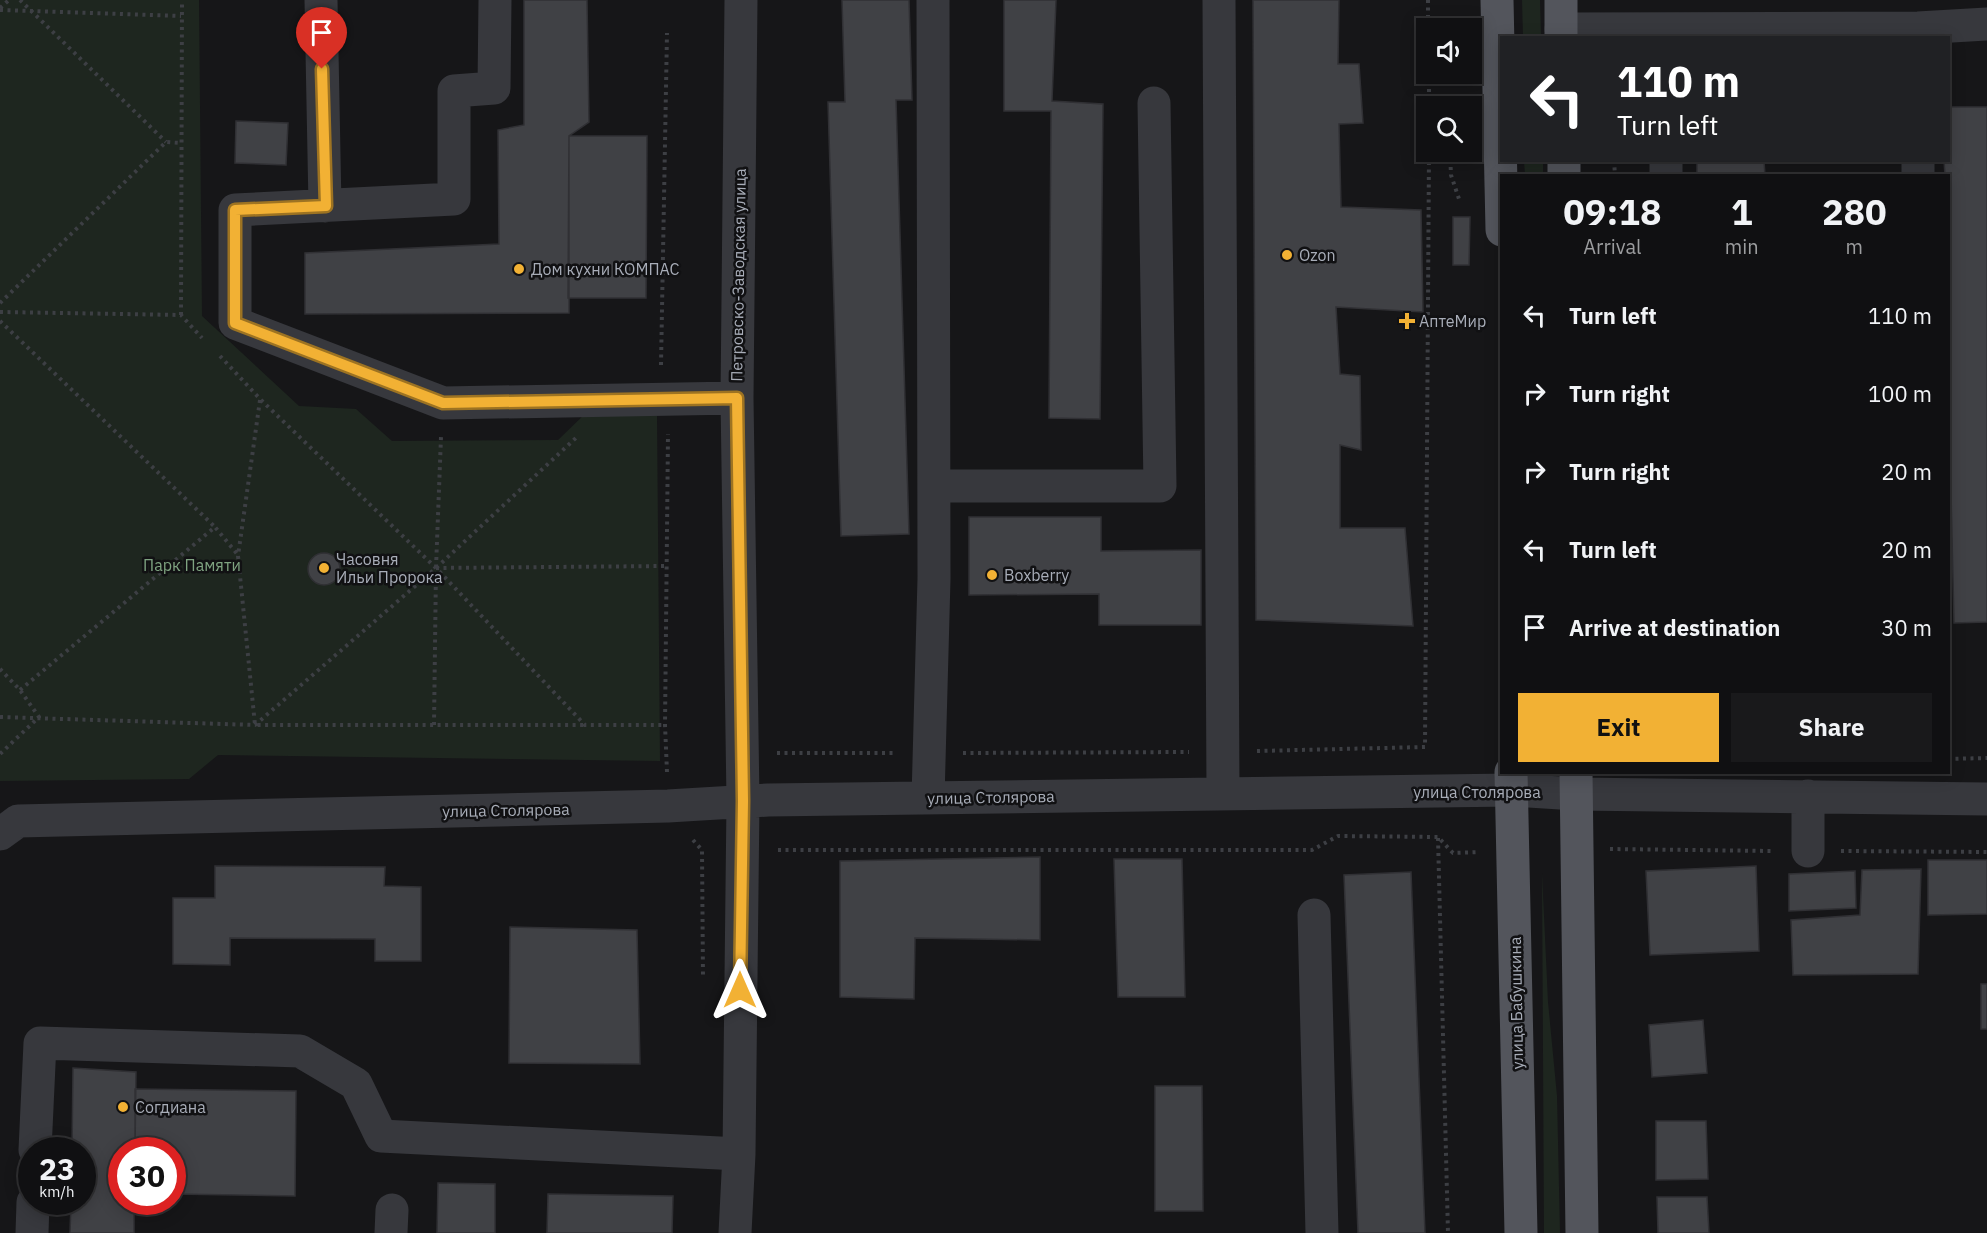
<!DOCTYPE html>
<html lang="en">
<head>
<meta charset="utf-8">
<style>
	:root { --surface:#101012; --page:#19191b; --text:#f1f3f6; --muted:#9c9d9f; --line:#303032; --accent:#f2b134 }
	body { margin:0; font-family:"IBM Plex Sans",sans-serif; background:var(--page); color:var(--text); height:100vh; display:flex; flex-direction:column; font-size:22px; white-space:nowrap }
	* { box-sizing:border-box; margin:0 }
	p { font-size:20px; color:var(--muted) }
	.icon { flex:none; width:33px; height:33px; fill:none; stroke:currentColor; stroke-width:2; stroke-linecap:round; stroke-linejoin:round }
	.map { position:relative; flex:1; overflow:hidden }
	.sheet { position:absolute; left:1500px; top:174px; width:450px; height:600px; display:flex; flex-direction:column; background:var(--surface); border-radius:0px; box-shadow:0 3px 15px #0003,0 0 0 2px var(--line) }
	.sheet>* { flex:none }
	.hud { position:absolute; left:1500px; top:36px; width:450px; height:126px; border-radius:0px; box-shadow:0 3px 15px #0003,0 0 0 2px var(--line); background:#202124; color:#fff; overflow:hidden }
	.tools { position:absolute; left:1416px; top:18px; display:grid; gap:12px }
	.tools a { display:grid; place-items:center; width:66px; height:66px; border-radius:0px; background:var(--surface); box-shadow:0 3px 15px #0003,0 0 0 2px var(--line); font-size:30px }
	.speed { position:absolute; left:18px; top:1137px; display:flex; gap:12px; font-size:30px; font-weight:700; text-align:center }
	.speed>* { display:grid; place-content:center; width:78px; height:78px; border-radius:50%; background:var(--surface); box-shadow:0 3px 15px #0003,0 0 0 2px var(--line); line-height:1 }
	.speed small { font-size:15px; font-weight:400 }
	.speed .limit { border:9px solid #d22; background:#fff; color:#111 }
	.pin { position:absolute; display:grid; place-items:center; width:51px; height:51px; color:#fff; margin:-62px -26px; border-radius:50% 50% 50% 0; rotate:-45deg; box-shadow:0 0 6px #0007 }
	.pin .icon { rotate:45deg }
	.me { position:absolute; width:66px; margin:-33px; rotate:0deg; stroke-linejoin:round; filter:drop-shadow(0 0 4px #0008) }
	.turn { display:flex; align-items:center; gap:21px; height:126px; padding:0 18px; font-size:27px }
	.turn .icon { width:78px; height:78px; stroke-width:2.5 }
	.turn b { display:block; font-size:42px; line-height:51px }
	.eta { display:flex; justify-content:space-evenly; align-items:center; height:102px; text-align:center }
	.eta b { font-size:36px; font-weight:800; line-height:42px }
	.button { display:flex; gap:12px; margin-top:auto; padding:12px 18px }
	.button a { flex:1; height:69px; border-radius:0px; background:var(--accent); color:#111; font-size:24px; font-weight:800; line-height:69px; text-align:center }
	.button a+a { background:var(--page); color:var(--text) }
	ul { padding:0; list-style:none }
	li { display:flex; align-items:center; gap:18px; height:78px; padding:0 18px }
	li div { flex:1 }
	li b { display:block; font-size:22px }
	li em { font-style:normal }
	.map>svg:first-child { display:block }
</style>
</head>
<body>
<div class="map">
<svg width="1987" height="1233" viewBox="0 0 1987 1233">
	<rect width="100%" height="100%" fill="#161618"/>
	<path fill="#1e261f" d="M 0,0 L 199,0 L 202,316 L 299,406 L 356,409 L 392,441 L 558,440 L 588,411 L 657,416 L 660,761 L 218,755 L 189,779 L 0,781 Z
		M 1522,0 L 1540,0 L 1541,37 L 1523,37 Z
		M 1524,161 L 1543,161 L 1543,175 L 1525,175 Z
		M 1542,873 L 1548,1002 L 1557,1096 L 1560,1233 L 1544,1233 Z"/>
	<path fill="#404145" stroke="#303034" stroke-width="1.5" d="M 524,0 L 587,0 L 589,122 L 569,136 L 569,313 L 305,314 L 305,253 L 499,244 L 498,130 L 524,125 Z
		M 842,0 L 909,0 L 912,100 L 896,100 L 909,534 L 841,536 L 828,102 L 845,102 Z
		M 1004,0 L 1056,0 L 1052,101 L 1103,104 L 1100,419 L 1049,418 L 1051,111 L 1004,111 Z
		M 1253,0 L 1339,0 L 1338,64 L 1359,64 L 1363,123 L 1339,124 L 1341,207 L 1421,210 L 1423,312 L 1336,307 L 1340,374 L 1360,376 L 1361,450 L 1340,445 L 1340,528 L 1405,528 L 1413,626 L 1256,620 Z
		M 1948,107 L 1987,107 L 1987,622 L 1954,623 L 1948,365 L 1948,176 L 1945,176 L 1944,160 L 1948,160 Z
		M 236,121 L 288,123 L 286,165 L 235,163 Z
		M 569,136 L 647,136 L 646,298 L 568,298 Z
		M 1697,160 L 1764,160 L 1765,176 L 1697,176 Z
		M 1453,217 L 1470,217 L 1469,265 L 1453,265 Z
		M 969,517 L 1101,517 L 1101,551 L 1201,550 L 1201,625 L 1099,625 L 1099,594 L 969,595 Z
		M308 569a16 16 0 1 1 32 0a16 16 0 1 1-32 0Z
		M 1040,857 L 1040,940 L 915,938 L 914,999 L 840,997 L 840,861 Z
		M 1114,859 L 1182,859 L 1185,997 L 1118,997 Z
		M 1928,860 L 1987,860 L 1987,914 L 1928,915 Z
		M 215,866 L 385,867 L 384,886 L 421,887 L 421,961 L 375,961 L 375,939 L 230,938 L 230,965 L 173,964 L 173,898 L 215,898 Z
		M 1756,866 L 1759,951 L 1650,955 L 1646,871 Z
		M 1921,869 L 1918,974 L 1793,975 L 1791,920 L 1860,915 L 1862,870 Z
		M 1855,871 L 1856,908 L 1789,911 L 1789,874 Z
		M 1411,872 L 1425,1233 L 1358,1233 L 1344,875 Z
		M 510,927 L 637,930 L 640,1064 L 509,1063 Z
		M 1981,984 L 1987,984 L 1987,1029 L 1981,1029 Z
		M 1703,1020 L 1707,1073 L 1652,1077 L 1649,1025 Z
		M 73,1068 L 136,1072 L 135,1150 L 122,1150 L 122,1202 L 134,1202 L 134,1233 L 70,1233 L 71,1202 L 82,1202 L 82,1150 L 72,1150 Z
		M 1155,1086 L 1202,1086 L 1203,1211 L 1155,1211 Z
		M 135,1089 L 296,1091 L 295,1196 L 172,1194 L 172,1150 L 135,1150 Z
		M 1656,1121 L 1706,1121 L 1708,1179 L 1656,1180 Z
		M 438,1183 L 495,1184 L 495,1233 L 437,1233 Z
		M 548,1194 L 673,1196 L 672,1233 L 547,1233 Z
		M 1657,1197 L 1707,1197 L 1709,1233 L 1658,1233 Z"/>
	<g fill="none" stroke-linecap="round" stroke-linejoin="round">
		<path stroke="#3d3f44" stroke-width="4" stroke-dasharray="3 4.5" stroke-linecap="butt" d="M 20,0 L 166,142
			M 1428,0 L 1428,28
			M 0,8 L 9,0
			M 0,10 L 181,16
			M 1429,74 L 1429,106
			M 1450,152 L 1451,175 L 1460,202
			M 1614,160 L 1615,176
			M 0,303 L 166,142 L 180,143
			M 0,312 L 181,315 L 202,338
			M 181,315 L 182,0
			M 0,321 L 215,527
			M 220,356 L 260,399 L 436,568 L 585,725 L 665,725
			M 661,365 L 667,33
			M 260,400 L 238,556 L 255,725 L 585,725
			M 436,568 L 667,566
			M 0,669 L 20,690 L 39,717 L 0,754
			M 20,690 L 215,527 L 238,555
			M 0,717 L 255,725 L 436,568 L 578,436
			M 434,725 L 436,568 L 441,437
			M 1257,751 L 1425,747 L 1429,152
			M 777,753 L 895,753
			M 963,753 L 1189,752
			M 1948,759 L 1987,758
			M 667,772 L 665,725 L 668,434
			M 1438,838 L 1448,1233
			M 693,840 L 702,850 L 703,979
			M 1610,849 L 1773,851
			M 778,850 L 1312,850 L 1338,836 L 1438,837 L 1453,853 L 1480,852
			M 1841,851 L 1987,852"/>
		<path stroke="#37383d" stroke-width="33" d="M 321,0 L 325,206
			M 495,0 L 494,88 L 454,91 L 454,199 L 235,210 L 235,323 L 443,403 L 737,398
			M 1219,0 L 1223,794
			M 1561,29 L 1918,28 L 1987,24
			M 1666,160 L 1666,176
			M 1918,160 L 1918,176
			M 934,486 L 1160,486 L 1154,103
			M 928,798 L 934,579 L 933,0
			M 0,834 L 18,821 L 668,806 L 768,800 L 1512,790 L 1576,794 L 1987,799
			M 1808,851 L 1808,796
			M 1314,915 L 1322,1233
			M 35,1150 L 40,1043 L 300,1051 L 356,1084 L 381,1136 L 739,1154
			M 32,1233 L 33,1202
			M 391,1233 L 392,1210
			M 735,1233 L 739,1154 L 743,801 L 737,398 L 741,0"/>
		<path stroke="#53555c" stroke-width="33" d="M 1497,0 L 1502,230
			M 1561,0 L 1561,38
			M 1564,160 L 1564,176
			M 1511,772 L 1521,1233
			M 1576,772 L 1582,1233"/>
	</g>
	<g fill="none" stroke-linecap="round" stroke-linejoin="round">
		<g stroke="#9d7322" stroke-width="15">
			<path id="route" d="M 322,69 L 326,206 L 235,210 L 235,323 L 443,403 L 737,398 L 743,801 L 740,990"/>
		</g>
		<use href="#route" stroke="#f2b134" stroke-width="10"/>
	</g>
	<g fill="#f2b134" stroke="#111113" stroke-width="2">
		<circle cx="1287" cy="255" r="6"/>
		<circle cx="519" cy="269" r="6"/>
		<path d="M1404 312h6v6h6v6h-6v6h-6v-6h-6v-6h6z"/>
		<circle cx="324" cy="568" r="6"/>
		<circle cx="992" cy="575" r="6"/>
		<circle cx="123" cy="1107" r="6"/>
	</g>
	<g text-anchor="middle" stroke-width="5" stroke-linejoin="round" paint-order="stroke">
		<g font-size="16" fill="#a8adb8" stroke="#111113" text-anchor="start">
			<text x="1299" y="261">Ozon</text>
			<text x="531" y="275">Дом кухни КОМПАС</text>
			<text x="1419" y="327">АптеМир</text>
			<text x="336" y="565">Часовня<tspan x="336" dy="18">Ильи Пророка</tspan></text>
			<text x="1004" y="581">Boxberry</text>
			<text x="135" y="1113">Согдиана</text>
		</g>
		<g font-size="16" fill="#a8adb8" stroke="#111113">
			<text transform="translate(738 275) rotate(-89)" y="6">Петровско-Заводская улица</text>
			<text x="1477" y="798">улица Столярова</text>
			<text transform="translate(991 797) rotate(-1)" y="6">улица Столярова</text>
			<text transform="translate(506 810) rotate(-1)" y="6">улица Столярова</text>
			<text transform="translate(1516 1003) rotate(-91)" y="6">улица Бабушкина</text>
		</g>
		<g font-size="16" fill="#7fa381" stroke="#111113">
			<text x="192" y="571">Парк Памяти</text>
		</g>
	</g>
</svg>
<div class="tools">
<a><svg class="icon" aria-label="sound" viewBox="0 0 24 24"><path d="M4 9h4l5-4v14l-5-4H4zM17 9q2 3 0 6"/></svg></a>
<a><svg class="icon" aria-label="search" viewBox="0 0 24 24"><circle cx="10" cy="10" r="6"/><path d="M15 15l6 6"/></svg></a>
</div>
<div class="speed"><div>23<small>km/h</small></div><div class="limit">30</div></div>
<div class="pin" style="left:322px;top:69px;background:#d93025"><svg class="icon" aria-label="arrive" viewBox="0 0 24 24"><path d="M6 21V4h12l-3 4 3 4H6"/></svg></div>
<svg class="me" style="left:740px;top:990px" viewBox="-20 -20 40 40"><path d="M0-17L14 15 0 8-14 15z" fill="#f2b134" stroke="#fff" stroke-width="4"/></svg>
<div class="hud">
<div class="turn"><svg class="icon" aria-label="left" viewBox="0 0 24 24"><path d="M17 20v-9H6M10 6l-5 5 5 5"/></svg><div><b>110 m</b>Turn left</div></div>
</div>
<section class="sheet">
<div class="eta">
<div><b>09:18</b><p>Arrival</p></div>
<div><b>1</b><p>min</p></div>
<div><b>280</b><p>m</p></div>
</div>
<ul>
<li><svg class="icon" aria-label="left" viewBox="0 0 24 24"><path d="M17 20v-9H6M10 6l-5 5 5 5"/></svg><div><b>Turn left</b></div><em>110 m</em></li>
<li><svg class="icon" aria-label="right" viewBox="0 0 24 24"><path d="M7 20v-9h11M14 6l5 5-5 5"/></svg><div><b>Turn right</b></div><em>100 m</em></li>
<li><svg class="icon" aria-label="right" viewBox="0 0 24 24"><path d="M7 20v-9h11M14 6l5 5-5 5"/></svg><div><b>Turn right</b></div><em>20 m</em></li>
<li><svg class="icon" aria-label="left" viewBox="0 0 24 24"><path d="M17 20v-9H6M10 6l-5 5 5 5"/></svg><div><b>Turn left</b></div><em>20 m</em></li>
<li><svg class="icon" aria-label="arrive" viewBox="0 0 24 24"><path d="M6 21V4h12l-3 4 3 4H6"/></svg><div><b>Arrive at destination</b></div><em>30 m</em></li>
</ul>
<div class="button"><a>Exit</a><a>Share</a></div>
</section>
</div>
</body>
</html>
